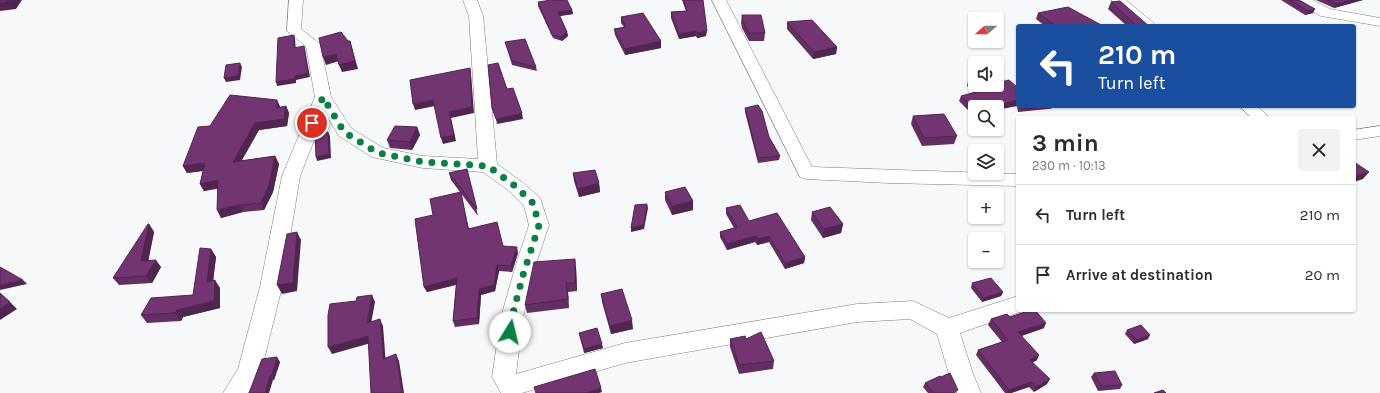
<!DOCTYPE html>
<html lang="en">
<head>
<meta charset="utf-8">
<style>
	:root { --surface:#fff; --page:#f2f2f3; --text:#2b2b33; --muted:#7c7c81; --line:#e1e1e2 }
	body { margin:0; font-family:Karla,sans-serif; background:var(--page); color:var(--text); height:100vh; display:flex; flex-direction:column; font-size:15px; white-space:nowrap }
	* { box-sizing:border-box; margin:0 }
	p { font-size:13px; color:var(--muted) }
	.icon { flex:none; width:22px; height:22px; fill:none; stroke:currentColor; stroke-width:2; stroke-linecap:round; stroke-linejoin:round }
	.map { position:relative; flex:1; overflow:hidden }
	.drawer { position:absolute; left:1016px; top:116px; width:340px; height:196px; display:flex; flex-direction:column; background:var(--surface); border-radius:4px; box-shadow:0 1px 3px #0004 }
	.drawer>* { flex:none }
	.banner { position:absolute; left:1016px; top:24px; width:340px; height:84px; border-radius:4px; box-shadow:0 1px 3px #0004; background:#1a4fa0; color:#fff; overflow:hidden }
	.needle { width:26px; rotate:250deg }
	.controls { position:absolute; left:968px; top:12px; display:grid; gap:8px }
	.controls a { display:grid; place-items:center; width:36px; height:36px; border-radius:4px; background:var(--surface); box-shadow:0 1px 3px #0004; font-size:20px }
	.pin { position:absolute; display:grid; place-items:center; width:34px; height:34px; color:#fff; margin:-17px; border:2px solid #fff; border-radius:50%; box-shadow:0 1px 4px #0007 }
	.me { position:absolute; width:44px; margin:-22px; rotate:9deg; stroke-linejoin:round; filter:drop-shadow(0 0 3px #0008) }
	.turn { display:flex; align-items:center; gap:14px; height:84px; padding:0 16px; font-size:18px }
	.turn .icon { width:52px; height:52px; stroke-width:2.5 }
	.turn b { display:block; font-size:28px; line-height:34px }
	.round { display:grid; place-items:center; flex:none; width:42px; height:42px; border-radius:4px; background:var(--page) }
	.headline { display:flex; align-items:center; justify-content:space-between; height:68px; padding:0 16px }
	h1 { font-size:24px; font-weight:700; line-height:30px }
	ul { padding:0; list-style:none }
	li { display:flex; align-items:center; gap:12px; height:60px; padding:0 16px; border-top:1px solid var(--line) }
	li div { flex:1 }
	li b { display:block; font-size:15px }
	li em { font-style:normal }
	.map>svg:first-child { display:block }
</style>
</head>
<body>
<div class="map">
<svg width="1380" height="393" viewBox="0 0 1380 393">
	<rect width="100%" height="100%" fill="#f7f8f9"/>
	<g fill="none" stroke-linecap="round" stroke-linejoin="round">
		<g stroke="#7d7e7f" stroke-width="1">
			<path id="minor" d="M 289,0 L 303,0 L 301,29 L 320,44 L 331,97 L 351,128 L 383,148 L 423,156 L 478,159 L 469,16 L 463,0 L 477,0 L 483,16 L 497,164 L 522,182 L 540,198 L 549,225 L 537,261 L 523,317 L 516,374 L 625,343 L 857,304 L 913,301 L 949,318 L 1018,296 L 1018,310 L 1026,310 L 960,333 L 973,374 L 981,393 L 957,393 L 949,374 L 937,334 L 910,319 L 857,322 L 625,363 L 522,393 L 501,393 L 492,377 L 501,317 L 517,261 L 529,225 L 524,206 L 508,190 L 483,172 L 423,168 L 372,157 L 339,136 L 325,113 L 300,176 L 282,287 L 261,372 L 248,393 L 223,393 L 238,369 L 260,287 L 282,176 L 315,97 L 306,46 L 287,31 Z
				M 712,0 L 726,0 L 812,167 L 1018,174 L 1018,186 L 889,183 L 806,179 L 800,177 Z
				M 1111,0 L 1126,0 L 1157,26 L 1141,26 Z
				M 1296,0 L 1313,0 L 1330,9 L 1380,18 L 1380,26 L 1321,16 L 1298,3 Z
				M 1239,106 L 1257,106 L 1270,118 L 1252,118 Z
				M 1380,126 L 1380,136 L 1354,140 L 1354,130 Z"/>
		</g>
		<use href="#minor" fill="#fff" fill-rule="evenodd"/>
	</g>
	<path fill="#632e62" d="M 682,0 L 703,0 L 706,36 L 697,38 L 696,36 L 679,39 L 671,18 L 671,12 L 686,11 Z
		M 1281,0 L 1299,0 L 1313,13 L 1305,15 Z
		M 1316,0 L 1363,0 L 1334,8 Z
		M 538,2 L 572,10 L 573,14 L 560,16 L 567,32 L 568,36 L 562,41 L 553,38 L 538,6 Z
		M 1111,2 L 1149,26 L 1127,26 L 1108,9 Z
		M 1038,13 L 1103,26 L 1045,26 L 1036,19 Z
		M 742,15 L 765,33 L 764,41 L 749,41 L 742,28 L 741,23 Z
		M 621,17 L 661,48 L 625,55 L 615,35 L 614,29 L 624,27 L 621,23 Z
		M 787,22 L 837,47 L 836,54 L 813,59 L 787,29 Z
		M 505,42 L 536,67 L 537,71 L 512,65 Z
		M 968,81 L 1018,88 L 1018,106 L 1061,106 L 1048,109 L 1018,112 L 1017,106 L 997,107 L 975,107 L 975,112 L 971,113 L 959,101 L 961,96 L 974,93 L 967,86 Z
		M 277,100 L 280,107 L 286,106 L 289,113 L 287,126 L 259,130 L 241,161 L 275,156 L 279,164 L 273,192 L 264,210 L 243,212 L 221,218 L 217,188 L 204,191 L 200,184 L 203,171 L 187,173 L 183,166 L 210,126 Z
		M 745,108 L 769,137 L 780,156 L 779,160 L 758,163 L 745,112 Z
		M 913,116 L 957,136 L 954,144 L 922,146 L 911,124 Z
		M 417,127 L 420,135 L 412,150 L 390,148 L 387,140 Z
		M 467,169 L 478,216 L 451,180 L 449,173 Z
		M 573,173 L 599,183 L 600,192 L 579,197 L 574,181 Z
		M 665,192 L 693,210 L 672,215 L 665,200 Z
		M 462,198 L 469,229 L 518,253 L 512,272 L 499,271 L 495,291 L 481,295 L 479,324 L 455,327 L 453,321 L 456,285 L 427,292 L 424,287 L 433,215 Z
		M 726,208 L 749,221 L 805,257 L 804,263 L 785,269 L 769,242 L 757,245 L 755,242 L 727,250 L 720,237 L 720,232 L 734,228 L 726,214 Z
		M 812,212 L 843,224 L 841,233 L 823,238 L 811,220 Z
		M 149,224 L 154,232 L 148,260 L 161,267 L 152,283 L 119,285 L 113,278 Z
		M 211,249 L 216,257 L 213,281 L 220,288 L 220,308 L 183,317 L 181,321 L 147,323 L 141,315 L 193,295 Z
		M 576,267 L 577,291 L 568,292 L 569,308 L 527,313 L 525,305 Z
		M 972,283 L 1003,292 L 1001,296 L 982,302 L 971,288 Z
		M 601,294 L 633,329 L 611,334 L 602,302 Z
		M 1010,317 L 1044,328 L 1021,336 L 1037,360 L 1033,362 L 1047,384 L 1034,392 L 1029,387 L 1011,393 L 1005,393 L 976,355 L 978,350 L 1002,342 L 988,325 L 991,319 Z
		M 1127,330 L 1148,339 L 1134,344 L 1125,334 Z
		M 579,333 L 603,348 L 584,353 Z
		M 730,339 L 774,361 L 773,369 L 739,374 L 730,347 Z
		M 280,362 L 274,380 L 273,380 L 249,393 Z
		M 1094,373 L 1122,385 L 1120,389 L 1098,391 L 1091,377 Z
		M 925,383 L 957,393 L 928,393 L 923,387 Z"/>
	<path fill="#502550" d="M 12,0 L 22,0 L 16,9 L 0,11 L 0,3 Z
		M 1352,0 L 1363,0 L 1334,8 L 1336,4 Z
		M 1315,9 L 1313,13 L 1305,15 L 1308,11 Z
		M 572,10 L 573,14 L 559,16 L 558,12 Z
		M 696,31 L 696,36 L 679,39 L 679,34 Z
		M 707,31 L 706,36 L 697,38 L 697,33 Z
		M 567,32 L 568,36 L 562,41 L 561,37 Z
		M 294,35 L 295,39 L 296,52 L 294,48 Z
		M 350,41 L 358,69 L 342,72 L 339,65 Z
		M 661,41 L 661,48 L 625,55 L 625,49 Z
		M 304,46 L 305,50 L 310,77 L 296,80 L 296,83 L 277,86 L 276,82 L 295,76 Z
		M 837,47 L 836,54 L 813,59 L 814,52 Z
		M 336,54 L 339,61 L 326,65 L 323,57 Z
		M 240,63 L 242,67 L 240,80 L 226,82 L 224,78 Z
		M 470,68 L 471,74 L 474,113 L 451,118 L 456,141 L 443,144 L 441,138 L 449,112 Z
		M 277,100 L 280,107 L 277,108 Z
		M 433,100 L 435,106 L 415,110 L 413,104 Z
		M 1018,100 L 1017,106 L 997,110 L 997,107 L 991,107 Z
		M 286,106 L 289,113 L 287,126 L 259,130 L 237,169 L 233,162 L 255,123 Z
		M 978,106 L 978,107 L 975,107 L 975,112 L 971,113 L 973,107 Z
		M 1050,106 L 1061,106 L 1048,109 Z
		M 522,113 L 523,119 L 497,124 L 496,119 Z
		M 417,127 L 420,135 L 412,150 L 410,142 Z
		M 328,132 L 330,136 L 331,158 L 317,161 L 316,157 Z
		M 275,156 L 279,164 L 273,192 L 264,210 L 261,203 Z
		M 205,163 L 209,170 L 187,173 L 183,166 Z
		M 1369,172 L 1363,179 L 1354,182 L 1354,176 Z
		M 218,180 L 222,188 L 204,191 L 200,184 Z
		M 599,183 L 600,192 L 579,197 L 578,189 Z
		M 693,201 L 693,210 L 672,215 L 672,206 Z
		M 647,204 L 648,208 L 644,229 L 631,232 L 631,228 Z
		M 239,205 L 243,212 L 221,218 L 217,210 Z
		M 149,224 L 154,232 L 147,268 L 141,261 Z
		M 843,224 L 841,233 L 823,238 L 824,229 Z
		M 297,232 L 301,240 L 297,291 L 282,294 L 277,285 Z
		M 756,236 L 755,242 L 727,250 L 727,244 Z
		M 769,236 L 769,242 L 757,245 L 757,239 Z
		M 517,247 L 518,253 L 512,272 L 511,266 Z
		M 211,249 L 216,257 L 212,290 L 207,282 Z
		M 805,257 L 804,263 L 785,269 L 785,263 Z
		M 575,259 L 576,267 L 577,291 L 575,283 Z
		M 156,260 L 161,267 L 152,283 L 146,276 Z
		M 497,265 L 499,271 L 495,291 L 481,295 L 479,324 L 477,318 L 479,289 Z
		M 457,278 L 458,284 L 427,292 L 424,287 Z
		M 23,280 L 27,284 L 0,290 L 0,285 Z
		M 215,280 L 220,288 L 220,308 L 183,317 L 181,321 L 175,313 L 177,310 Z
		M 566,283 L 568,292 L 569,308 L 568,299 Z
		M 1003,292 L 1001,296 L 982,302 L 984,298 Z
		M 372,295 L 375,302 L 370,329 L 367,323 Z
		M 10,302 L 17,309 L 0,320 L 0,309 Z
		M 380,319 L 383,326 L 386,365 L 383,359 Z
		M 632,320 L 633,329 L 611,334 L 610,326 Z
		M 1046,323 L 1044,328 L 1016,338 L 1018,332 Z
		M 1150,335 L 1148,339 L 1134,344 L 1137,340 Z
		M 368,336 L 371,343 L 332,354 L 328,347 Z
		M 602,344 L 603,348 L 584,353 L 584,349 Z
		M 396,354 L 399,361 L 404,393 L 402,393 Z
		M 1039,355 L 1037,360 L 1027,365 L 1030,360 Z
		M 277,357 L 280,362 L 274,380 L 272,375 Z
		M 270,376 L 273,380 L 269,393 L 265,393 Z
		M 1050,379 L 1047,384 L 1034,392 L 1036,387 Z
		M 1031,382 L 1029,387 L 1011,393 L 1007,393 L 1009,390 Z
		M 601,388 L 602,392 L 599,393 L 585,393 Z"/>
	<path fill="#733572" stroke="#502550" d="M 0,0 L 12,0 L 11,1 L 0,3 Z
		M 551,0 L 567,0 L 572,10 L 558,12 L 567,32 L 561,37 L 552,35 L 538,2 Z
		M 684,0 L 703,0 L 707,31 L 697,33 L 696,31 L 679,34 L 671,12 L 687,11 Z
		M 1290,0 L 1299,0 L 1315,9 L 1308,11 Z
		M 1327,0 L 1352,0 L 1336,4 Z
		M 1120,1 L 1149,26 L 1137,26 L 1111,2 Z
		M 1068,7 L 1103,26 L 1048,26 L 1046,25 L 1053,24 L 1038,13 Z
		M 643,13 L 661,41 L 625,49 L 614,29 L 626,27 L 621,17 Z
		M 742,15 L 761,15 L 765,33 L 749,33 L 743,21 Z
		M 812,20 L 837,47 L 814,52 L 787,22 Z
		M 341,32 L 348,41 L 350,41 L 355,61 L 339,65 L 336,54 L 323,57 L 319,38 Z
		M 294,35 L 294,48 L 304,46 L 308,73 L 295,76 L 295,79 L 276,82 L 278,38 Z
		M 525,39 L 536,67 L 512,61 L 505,42 Z
		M 240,63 L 238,76 L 224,78 L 226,65 Z
		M 498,63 L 507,89 L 513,88 L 522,113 L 496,119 L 492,108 L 488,65 Z
		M 470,68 L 472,107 L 449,112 L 454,135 L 441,138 L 433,100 L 413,104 L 410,80 Z
		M 975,79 L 975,85 L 997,85 L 997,83 L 1009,80 L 1018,88 L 1018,100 L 991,107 L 979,107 L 978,106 L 973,107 L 961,96 L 980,91 L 968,81 Z
		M 230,95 L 277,100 L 277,108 L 286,106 L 284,119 L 255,123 L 233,162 L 275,156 L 269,185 L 261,203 L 239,205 L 217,210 L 218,180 L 200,184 L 205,163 L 183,166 L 198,127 L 210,126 Z
		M 758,105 L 762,111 L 769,137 L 780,156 L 758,158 L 745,108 Z
		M 944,114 L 957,136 L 924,138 L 913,116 Z
		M 395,126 L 417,127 L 410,142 L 387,140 Z
		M 328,132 L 329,154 L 316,157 L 315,134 Z
		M 1354,162 L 1369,172 L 1354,176 Z
		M 467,169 L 477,209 L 449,173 Z
		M 595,170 L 599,183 L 578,189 L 573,173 Z
		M 685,187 L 693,201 L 672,206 L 665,192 Z
		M 461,192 L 468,229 L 497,222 L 503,246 L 517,247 L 511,266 L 497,265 L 494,285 L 479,289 L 477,318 L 453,321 L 457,278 L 424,287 L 415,219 L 433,215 L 430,199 Z
		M 647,204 L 644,225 L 631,228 L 635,205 Z
		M 740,205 L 749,221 L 777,213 L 805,257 L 785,263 L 769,236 L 757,239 L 756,236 L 727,244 L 720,232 L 737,227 L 726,208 Z
		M 830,207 L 843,224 L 824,229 L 812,212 Z
		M 148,224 L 149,224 L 141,261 L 156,260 L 146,276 L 113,278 Z
		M 297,232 L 293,283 L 277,285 L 287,234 Z
		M 200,248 L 211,249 L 207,282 L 215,280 L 214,301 L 177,310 L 175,313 L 141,315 L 151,298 L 193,295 Z
		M 575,259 L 575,283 L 566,283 L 568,299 L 525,305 L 534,262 Z
		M 0,267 L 23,280 L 0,285 Z
		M 991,278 L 1003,292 L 984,298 L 972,283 Z
		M 622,289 L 632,320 L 610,326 L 601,294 Z
		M 0,293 L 10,302 L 0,309 Z
		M 372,295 L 367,323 L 380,319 L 383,359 L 396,354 L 402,393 L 371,393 L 368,336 L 328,347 L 328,315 L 330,304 L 356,301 L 357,297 Z
		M 1031,310 L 1035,310 L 1046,323 L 1018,332 L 1039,355 L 1030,360 L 1050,379 L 1036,387 L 1031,382 L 1009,390 L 978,350 L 1008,340 L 991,319 L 1007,314 L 1010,317 Z
		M 1141,325 L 1150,335 L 1137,340 L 1127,330 Z
		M 597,328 L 602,344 L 584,349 L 579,333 Z
		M 761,332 L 774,361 L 739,365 L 730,339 L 745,336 L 746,339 Z
		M 277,357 L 272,375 L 270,376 L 265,393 L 249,393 L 262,359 Z
		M 595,369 L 601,388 L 585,393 L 536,393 L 534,387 Z
		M 1115,371 L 1122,385 L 1101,386 L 1094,373 Z
		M 950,373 L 958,390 L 953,393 L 934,393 L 925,383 L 940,376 L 941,377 Z
		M 1163,390 L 1166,393 L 1154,393 Z"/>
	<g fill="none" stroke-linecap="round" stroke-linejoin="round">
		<path stroke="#0b8043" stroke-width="7" stroke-dasharray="0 12.6" d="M 312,123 L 323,97 L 344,132 L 378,153 L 423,162 L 488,166 L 515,186 L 533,203 L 539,225 L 523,275 L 512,317 L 510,332"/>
	</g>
</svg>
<div class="controls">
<a><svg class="needle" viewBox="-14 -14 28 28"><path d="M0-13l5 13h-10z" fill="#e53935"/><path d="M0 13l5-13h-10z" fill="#7c7c81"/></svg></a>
<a><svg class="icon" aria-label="sound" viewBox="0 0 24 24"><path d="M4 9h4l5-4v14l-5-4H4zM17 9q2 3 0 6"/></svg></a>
<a><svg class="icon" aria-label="search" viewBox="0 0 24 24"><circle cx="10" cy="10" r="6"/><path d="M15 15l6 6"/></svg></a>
<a><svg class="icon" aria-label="layers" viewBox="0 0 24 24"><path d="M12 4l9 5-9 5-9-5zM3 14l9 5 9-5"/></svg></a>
<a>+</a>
<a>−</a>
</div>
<div class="pin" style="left:312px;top:123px;background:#d93025"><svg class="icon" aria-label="arrive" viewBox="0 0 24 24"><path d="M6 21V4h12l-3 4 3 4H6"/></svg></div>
<svg class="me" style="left:510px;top:332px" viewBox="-20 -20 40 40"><circle r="19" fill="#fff"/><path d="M0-13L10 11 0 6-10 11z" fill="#0b8043"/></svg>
<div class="banner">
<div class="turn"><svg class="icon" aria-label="left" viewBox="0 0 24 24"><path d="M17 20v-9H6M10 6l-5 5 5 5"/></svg><div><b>210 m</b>Turn left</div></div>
</div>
<section class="drawer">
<div class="headline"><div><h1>3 min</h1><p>230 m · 10:13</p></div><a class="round"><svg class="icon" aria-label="close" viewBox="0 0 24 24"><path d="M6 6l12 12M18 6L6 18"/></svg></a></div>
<ul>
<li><svg class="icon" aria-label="left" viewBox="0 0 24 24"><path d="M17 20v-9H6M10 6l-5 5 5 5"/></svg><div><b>Turn left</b></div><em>210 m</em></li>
<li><svg class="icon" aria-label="arrive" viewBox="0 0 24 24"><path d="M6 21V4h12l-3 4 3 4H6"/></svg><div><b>Arrive at destination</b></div><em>20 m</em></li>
</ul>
</section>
</div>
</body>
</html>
